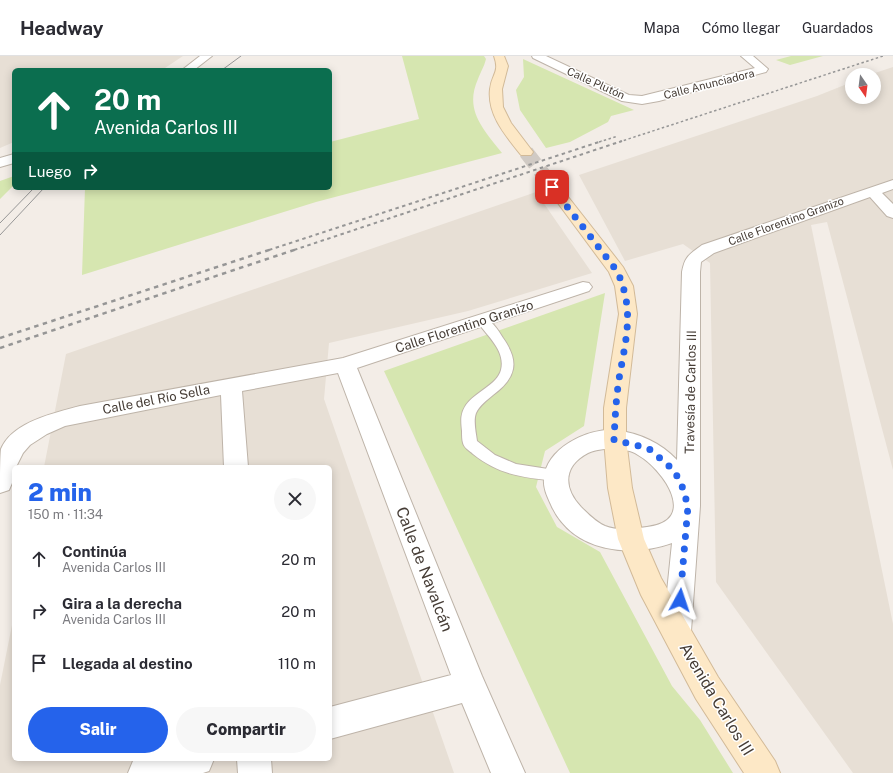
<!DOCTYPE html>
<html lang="es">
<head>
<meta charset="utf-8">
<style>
	:root { --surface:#fff; --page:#f7f7f7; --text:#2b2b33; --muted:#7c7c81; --line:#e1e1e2; --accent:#2563eb }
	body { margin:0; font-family:"Public Sans",sans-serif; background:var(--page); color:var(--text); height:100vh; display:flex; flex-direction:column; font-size:15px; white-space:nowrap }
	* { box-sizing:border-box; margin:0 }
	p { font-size:13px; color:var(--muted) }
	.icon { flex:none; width:22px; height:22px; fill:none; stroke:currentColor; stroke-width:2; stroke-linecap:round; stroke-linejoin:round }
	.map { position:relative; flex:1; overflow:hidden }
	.sheet { position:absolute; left:12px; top:409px; width:320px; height:296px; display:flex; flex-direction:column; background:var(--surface); border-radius:6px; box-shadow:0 2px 10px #0003 }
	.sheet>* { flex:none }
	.top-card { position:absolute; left:12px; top:12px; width:320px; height:122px; border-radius:6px; box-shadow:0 2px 10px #0003; background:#0b6e4f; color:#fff; overflow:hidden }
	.needle { width:26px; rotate:166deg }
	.fabs { position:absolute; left:845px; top:12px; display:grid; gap:8px }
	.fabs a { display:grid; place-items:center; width:36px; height:36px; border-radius:50%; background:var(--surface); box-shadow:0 2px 10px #0003; font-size:20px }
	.pin { position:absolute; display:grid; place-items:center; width:34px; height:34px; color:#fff; margin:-17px; border-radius:8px; box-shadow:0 2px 6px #0006 }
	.me { position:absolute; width:44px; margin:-22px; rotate:5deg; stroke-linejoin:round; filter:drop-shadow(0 0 3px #0008) }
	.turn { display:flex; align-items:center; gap:14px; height:84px; padding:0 16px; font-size:18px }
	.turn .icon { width:52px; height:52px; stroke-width:2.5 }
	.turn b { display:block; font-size:28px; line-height:34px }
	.then { display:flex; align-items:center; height:38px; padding:0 16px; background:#0003; gap:8px; font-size:15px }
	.round { display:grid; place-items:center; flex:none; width:42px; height:42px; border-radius:21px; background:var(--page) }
	.summary { display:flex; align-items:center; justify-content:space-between; height:68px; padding:0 16px }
	h1 { font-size:24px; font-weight:800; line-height:30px; color:var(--accent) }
	.primary-button { display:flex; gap:8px; margin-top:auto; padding:8px 16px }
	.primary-button a { flex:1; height:46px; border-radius:24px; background:var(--accent); color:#fff; font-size:16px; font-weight:800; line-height:46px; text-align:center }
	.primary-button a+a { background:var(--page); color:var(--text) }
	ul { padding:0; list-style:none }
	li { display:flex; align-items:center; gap:12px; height:52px; padding:0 16px }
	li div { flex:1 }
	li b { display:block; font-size:15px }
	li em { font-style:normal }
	header { display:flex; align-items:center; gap:24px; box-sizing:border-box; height:56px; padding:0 20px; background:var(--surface); border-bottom:1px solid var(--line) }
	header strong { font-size:19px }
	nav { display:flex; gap:22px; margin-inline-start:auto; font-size:14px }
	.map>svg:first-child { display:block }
</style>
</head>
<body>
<header>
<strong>Headway</strong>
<nav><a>Mapa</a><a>Cómo llegar</a><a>Guardados</a></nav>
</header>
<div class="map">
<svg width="893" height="717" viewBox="0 0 893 717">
	<rect width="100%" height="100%" fill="#f3ede7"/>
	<path fill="#e7dfd5" d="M 0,0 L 183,0 L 162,14 L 14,14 L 14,86 L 0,92 Z
		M 893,11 L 893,414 L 827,166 L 811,169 L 893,568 L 893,717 L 853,717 L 716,526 L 710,207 L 683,188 L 625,205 L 579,119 L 817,40 L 852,26 L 852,41 L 874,41 L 874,19 L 869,19 Z
		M 536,136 L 592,217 L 468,255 L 329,287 L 324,343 L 454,717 L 0,717 L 0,629 L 14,559 L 14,703 L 330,703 L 330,411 L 44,411 L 66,298 Z"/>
	<path fill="#d6e6b0" d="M 402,0 L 484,0 L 486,3 C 484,11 481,15 478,23 C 464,54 483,73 502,97 L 316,146 L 82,219 L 85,132 L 330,132 L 330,86 L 419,63 Z
		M 791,0 L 823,0 L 790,9 L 776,4 Z
		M 523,3 L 634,54 L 611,60 L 608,66 L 570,86 L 546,92 L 520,54 L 516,34 L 524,21 Z
		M 14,120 L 14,129 L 0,143 L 0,125 Z
		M 605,237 L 584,370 L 545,395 L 536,431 L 557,471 L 600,496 L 672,630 L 700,664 L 733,717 L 570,717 L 384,315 Z"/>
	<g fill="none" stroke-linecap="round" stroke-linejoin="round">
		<path stroke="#d0cac4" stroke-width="15" stroke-dasharray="15 8" stroke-linecap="butt" d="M 526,96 L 553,131"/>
		<g stroke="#beb4a9" stroke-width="2">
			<path id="lane" d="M 482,260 C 491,263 498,274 503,282 C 520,306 516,322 493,339 C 487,344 479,350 476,357 C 473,365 476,377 477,385 L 495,399 L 516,408 L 561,415 L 564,419 L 561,423 L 556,425 C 523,421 501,420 473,398 C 470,395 464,392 463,387 C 462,384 462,379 462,375 C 461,365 460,358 466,349 C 475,336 497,329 501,314 C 506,294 486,279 476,264 L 478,261 Z"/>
		</g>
		<g stroke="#beb4a9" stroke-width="2">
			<path id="street" d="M 200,0 L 212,0 L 194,14 L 182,14 Z
				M 532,0 L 546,0 L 629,39 L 642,40 L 755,12 L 741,0 L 753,0 L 768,13 L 766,16 L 659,45 L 642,48 L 622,45 L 533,2 Z
				M 14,98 L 14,107 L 0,111 L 0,102 Z
				M 893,124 L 893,133 L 882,137 L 893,148 L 893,162 L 887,160 L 870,141 L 714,197 L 701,206 L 700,216 L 700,450 L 691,575 L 687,585 L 677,589 L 667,585 L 663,575 L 672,487 C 629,502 574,496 552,451 C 548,442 543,433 544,423 C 546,392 588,372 615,374 C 639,377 661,387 677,404 L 682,216 C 685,200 689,199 702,189 ZM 615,392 C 623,394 631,394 638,399 C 664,414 699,465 647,471 C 634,473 617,475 605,470 C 596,466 588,458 581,451 C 563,432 563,410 588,397 C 596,393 606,393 615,392 Z
				M 583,226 L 589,227 L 592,231 L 589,235 L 357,312 L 482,620 L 525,717 L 491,717 L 462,647 L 330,683 L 330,651 L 451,619 L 338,317 L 242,335 L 248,411 L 224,411 L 221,339 L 65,370 L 47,378 L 30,389 L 23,397 L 16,411 L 14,411 L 12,427 L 9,434 L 0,437 C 0,428 0,400 1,393 C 12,366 54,357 80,350 L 343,302 Z
				M 138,703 L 214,703 L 209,715 L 203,717 L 128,717 L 133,705 Z
				M 237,703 L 271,703 L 272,717 L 238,717 Z"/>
		</g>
		<g stroke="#d2ba98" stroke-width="2">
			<path id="secondary" d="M 494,0 L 504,0 L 508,10 L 502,33 L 503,51 L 511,67 L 533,96 L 531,99 L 521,99 C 506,80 487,59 490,33 C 492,17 500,17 494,0 Z
				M 553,127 L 558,128 L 623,211 L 633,230 L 637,258 L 626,352 L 626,383 L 632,432 L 644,483 L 661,522 L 718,621 L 775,705 L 780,717 L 744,717 L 696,643 L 641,539 L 618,483 L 608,432 L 604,383 L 604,352 L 619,258 L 615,230 L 609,216 L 546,131 L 548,128 Z"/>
		</g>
		<use href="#lane" fill="#fff" fill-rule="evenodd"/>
		<use href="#street" fill="#fff" fill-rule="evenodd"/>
		<use href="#secondary" fill="#fde8c6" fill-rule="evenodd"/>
		<path stroke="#969696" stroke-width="1" d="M 222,14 L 241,0
			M 0,167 L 34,132
			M 0,179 L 44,132"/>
		<path stroke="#969696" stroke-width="1.5" stroke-dasharray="2.5 2.5" stroke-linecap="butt" d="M 599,86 L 618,80
			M 619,86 L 883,0"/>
		<path stroke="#969696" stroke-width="2" stroke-dasharray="3.5 3.5" stroke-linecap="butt" d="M 269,194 L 602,85
			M 294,194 L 622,85"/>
		<path stroke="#969696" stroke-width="2.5" stroke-dasharray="4.5 4.5" stroke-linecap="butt" d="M 0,282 L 272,193
			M 0,292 L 297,193"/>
	</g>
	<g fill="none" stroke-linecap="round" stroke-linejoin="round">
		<path stroke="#2563eb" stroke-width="7" stroke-dasharray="0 12.6" d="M 552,131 L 617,215 C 635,254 626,282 619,323 C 616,343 615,363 614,384 L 648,392 L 667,408 L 675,416 L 682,430 L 688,450 L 680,544"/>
	</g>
	<g text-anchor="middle" stroke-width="3" stroke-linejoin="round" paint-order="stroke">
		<g font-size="11" fill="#463d36" stroke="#fff">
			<text transform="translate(596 27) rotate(24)" y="4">Calle Plutón</text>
			<text transform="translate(709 28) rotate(-14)" y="4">Calle Anunciadora</text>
			<text transform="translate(786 165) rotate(-20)" y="4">Calle Florentino Granizo</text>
		</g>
		<g font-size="13" fill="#463d36" stroke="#fff">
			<text transform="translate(464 270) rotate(-18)" y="5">Calle Florentino Granizo</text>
			<text transform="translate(690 336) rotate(-89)" y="5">Travesía de Carlos III</text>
			<text transform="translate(156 343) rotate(-11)" y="5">Calle del Río Sella</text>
		</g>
		<g font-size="16" fill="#463d36" stroke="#fff">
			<text transform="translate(425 513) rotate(69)" y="6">Calle de Navalcán</text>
			<text transform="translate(717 643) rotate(59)" y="6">Avenida Carlos III</text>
		</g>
	</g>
</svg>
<div class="fabs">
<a><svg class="needle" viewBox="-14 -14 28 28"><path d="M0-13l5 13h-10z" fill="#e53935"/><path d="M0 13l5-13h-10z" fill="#7c7c81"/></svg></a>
</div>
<div class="pin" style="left:552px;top:131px;background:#d93025"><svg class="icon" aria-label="arrive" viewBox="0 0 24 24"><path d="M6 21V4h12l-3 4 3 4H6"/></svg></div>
<svg class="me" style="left:680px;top:544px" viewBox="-20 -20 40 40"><path d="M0-17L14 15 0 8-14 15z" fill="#2563eb" stroke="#fff" stroke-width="4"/></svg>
<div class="top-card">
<div class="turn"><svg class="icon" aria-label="ahead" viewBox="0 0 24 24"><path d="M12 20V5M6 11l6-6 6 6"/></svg><div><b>20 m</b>Avenida Carlos III</div></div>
<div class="then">Luego<svg class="icon" aria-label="right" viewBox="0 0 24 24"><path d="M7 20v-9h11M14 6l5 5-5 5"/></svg></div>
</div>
<section class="sheet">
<div class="summary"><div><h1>2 min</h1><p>150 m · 11:34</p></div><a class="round"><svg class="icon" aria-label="close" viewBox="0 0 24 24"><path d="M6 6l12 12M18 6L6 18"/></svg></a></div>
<ul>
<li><svg class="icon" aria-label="ahead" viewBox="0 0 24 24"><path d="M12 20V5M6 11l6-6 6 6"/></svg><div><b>Continúa</b><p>Avenida Carlos III</p></div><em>20 m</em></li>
<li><svg class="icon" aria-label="right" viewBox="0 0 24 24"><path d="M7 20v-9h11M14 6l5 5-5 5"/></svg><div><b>Gira a la derecha</b><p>Avenida Carlos III</p></div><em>20 m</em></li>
<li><svg class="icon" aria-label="arrive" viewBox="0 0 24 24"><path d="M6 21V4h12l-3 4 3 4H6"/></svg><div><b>Llegada al destino</b></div><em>110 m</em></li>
</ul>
<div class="primary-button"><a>Salir</a><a>Compartir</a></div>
</section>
</div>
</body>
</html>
